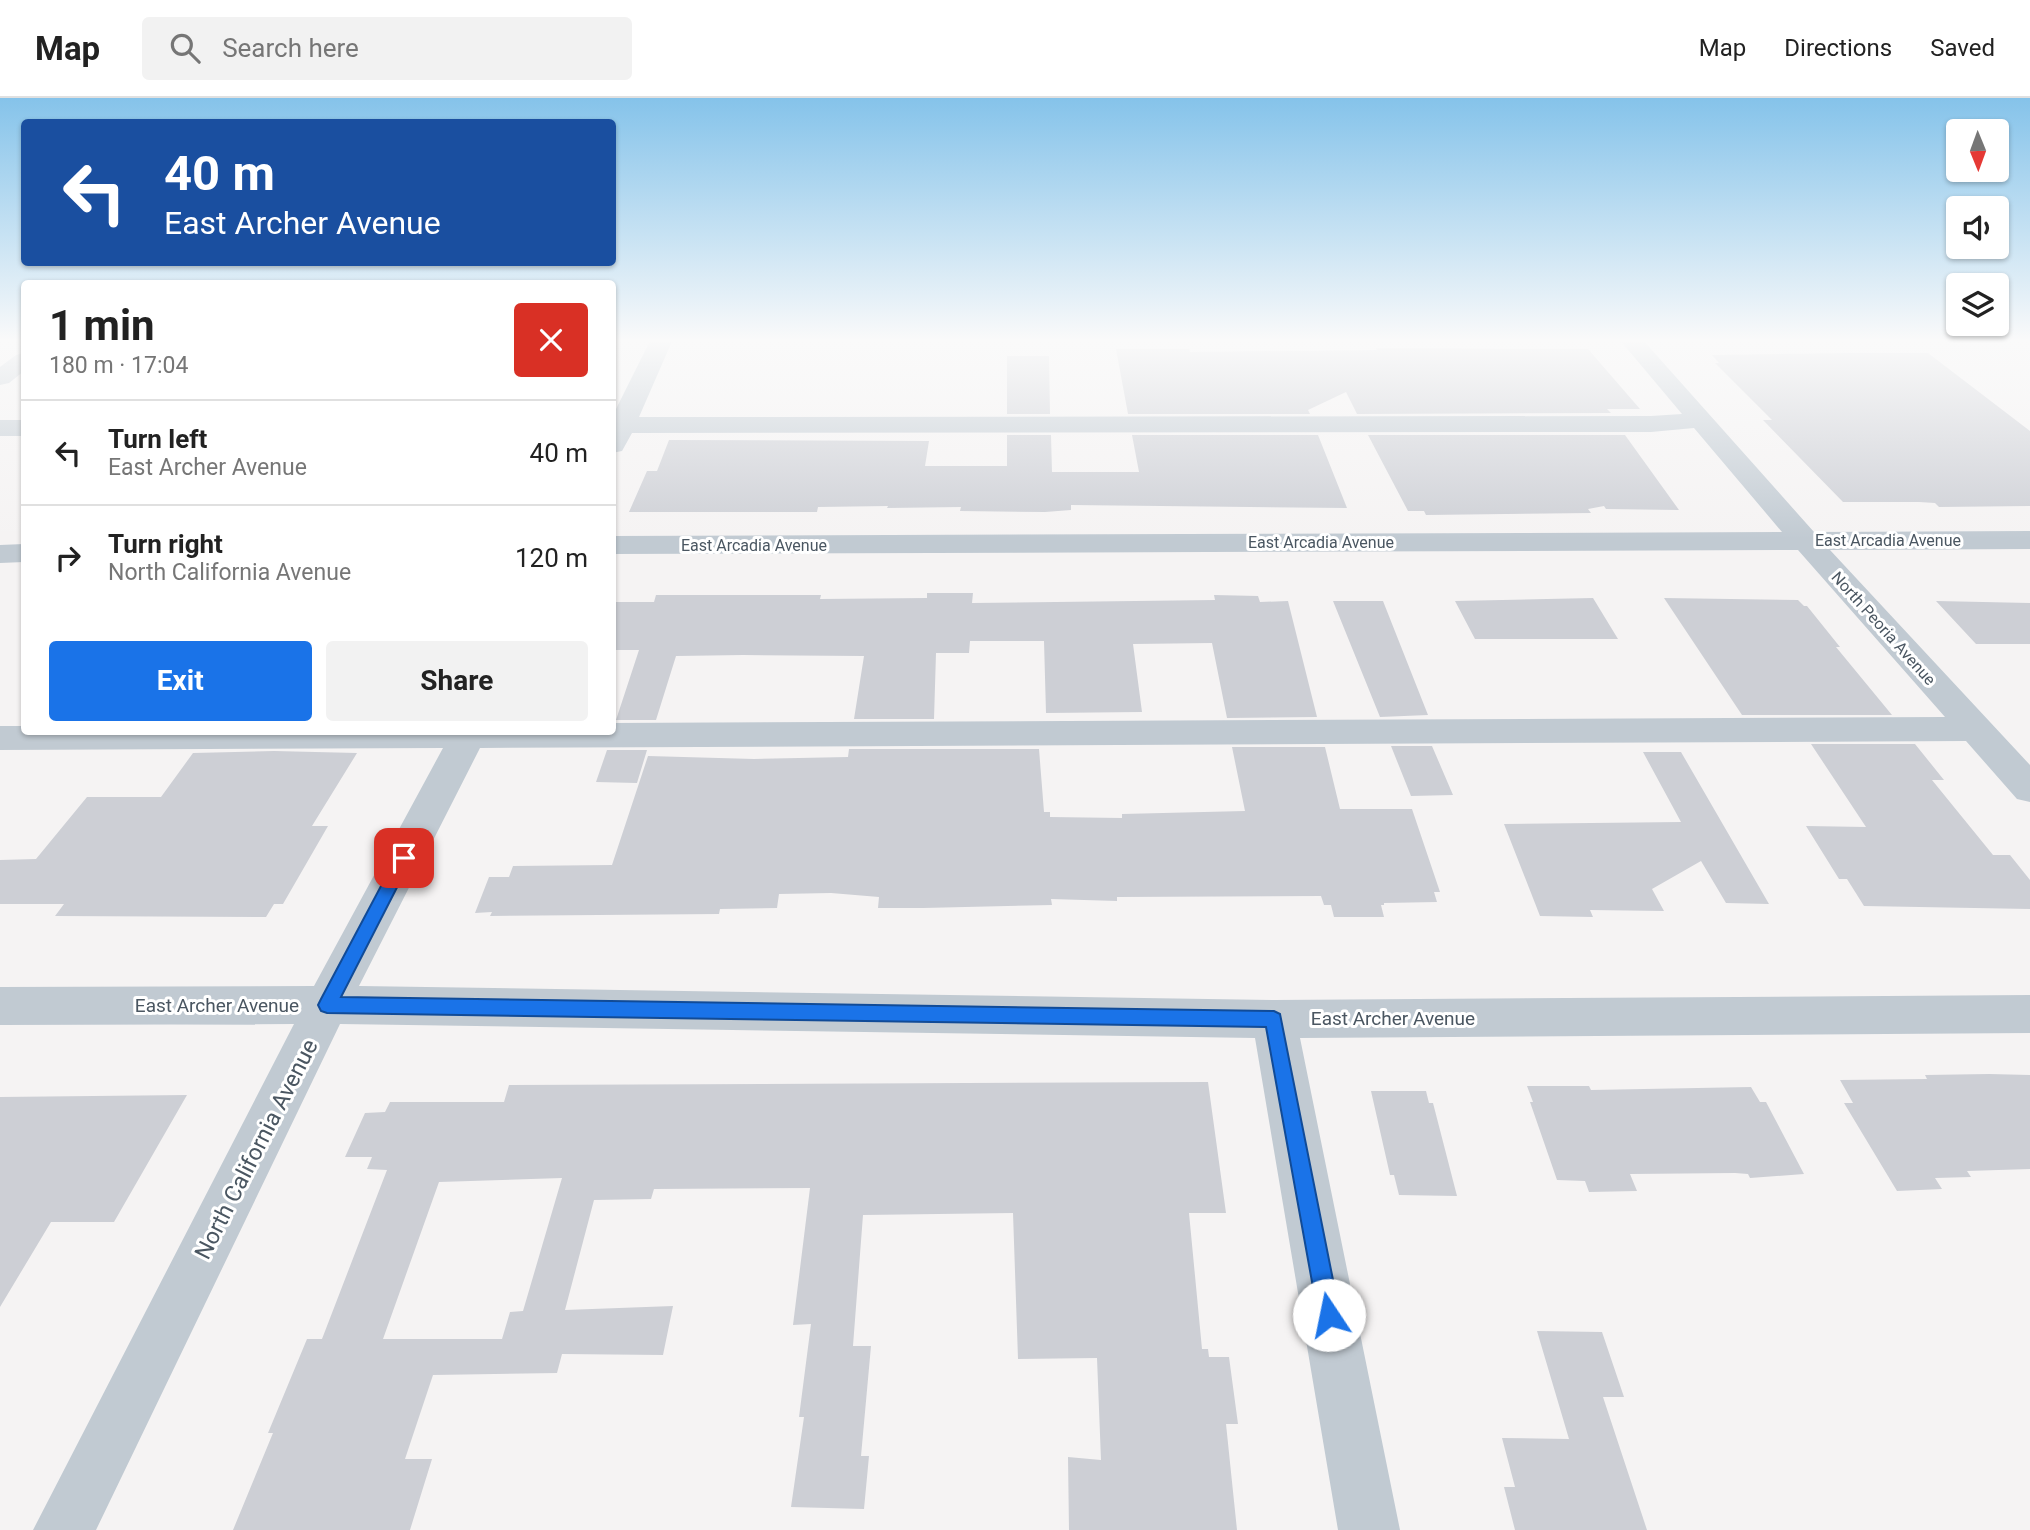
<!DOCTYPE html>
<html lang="en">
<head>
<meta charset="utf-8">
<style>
	:root { --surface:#fff; --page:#f2f2f2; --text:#222; --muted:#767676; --line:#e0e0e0; --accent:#1a73e8 }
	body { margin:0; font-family:Roboto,sans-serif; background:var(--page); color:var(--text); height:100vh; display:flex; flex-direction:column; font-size:26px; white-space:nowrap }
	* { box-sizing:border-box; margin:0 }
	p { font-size:23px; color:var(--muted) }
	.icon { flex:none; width:38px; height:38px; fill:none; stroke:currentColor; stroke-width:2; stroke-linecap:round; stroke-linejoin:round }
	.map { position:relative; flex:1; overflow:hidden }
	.drawer { position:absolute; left:21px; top:182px; width:595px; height:455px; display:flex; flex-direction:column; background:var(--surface); border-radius:7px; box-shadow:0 2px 5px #0004 }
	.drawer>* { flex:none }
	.guide { position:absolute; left:21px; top:21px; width:595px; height:147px; border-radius:7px; box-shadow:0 2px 5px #0004; background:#1a4fa0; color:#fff; overflow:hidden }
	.needle { width:46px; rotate:179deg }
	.buttons { position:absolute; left:1946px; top:21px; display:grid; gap:14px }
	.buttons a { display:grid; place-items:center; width:63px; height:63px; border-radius:7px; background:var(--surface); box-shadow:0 2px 5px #0004; font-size:35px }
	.pin { position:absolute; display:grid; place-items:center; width:60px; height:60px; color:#fff; margin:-30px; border-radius:14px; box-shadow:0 4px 10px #0006 }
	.me { position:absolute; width:77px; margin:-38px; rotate:349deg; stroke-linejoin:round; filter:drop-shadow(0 0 5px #0008) }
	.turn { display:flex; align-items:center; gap:24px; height:147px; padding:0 28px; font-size:32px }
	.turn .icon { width:91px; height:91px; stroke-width:2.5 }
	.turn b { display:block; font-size:49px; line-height:60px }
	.round { display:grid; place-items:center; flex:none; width:74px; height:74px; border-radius:7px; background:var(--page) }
	.summary { display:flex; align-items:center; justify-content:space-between; height:119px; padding:0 28px }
	h1 { font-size:42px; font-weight:700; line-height:52px }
	.primary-button { display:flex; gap:14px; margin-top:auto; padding:14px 28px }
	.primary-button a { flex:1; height:80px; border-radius:7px; background:var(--accent); color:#fff; font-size:28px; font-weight:700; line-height:80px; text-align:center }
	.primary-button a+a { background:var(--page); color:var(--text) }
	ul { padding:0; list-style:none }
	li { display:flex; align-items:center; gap:21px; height:105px; padding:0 28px; border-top:2px solid var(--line) }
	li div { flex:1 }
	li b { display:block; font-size:26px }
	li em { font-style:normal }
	header { display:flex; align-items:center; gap:42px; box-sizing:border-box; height:98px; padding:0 35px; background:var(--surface); border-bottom:2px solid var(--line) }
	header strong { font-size:33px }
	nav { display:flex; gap:38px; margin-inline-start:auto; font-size:24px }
	.search { width:490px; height:63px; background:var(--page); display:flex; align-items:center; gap:18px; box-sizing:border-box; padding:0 24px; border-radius:7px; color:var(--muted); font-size:26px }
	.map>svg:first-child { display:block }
</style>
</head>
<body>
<header>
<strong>Map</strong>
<div class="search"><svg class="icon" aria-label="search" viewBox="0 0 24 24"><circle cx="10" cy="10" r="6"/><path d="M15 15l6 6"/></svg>Search here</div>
<nav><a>Map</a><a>Directions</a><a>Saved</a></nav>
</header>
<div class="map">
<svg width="2030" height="1432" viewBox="0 0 2030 1432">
	<rect width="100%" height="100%" fill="#f5f3f3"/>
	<path fill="#cdcfd5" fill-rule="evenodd" d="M 1376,250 L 1588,251 L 1640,311 L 1607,311 L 1611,315 L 1357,316 L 1346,294 L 1308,312 L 1310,316 L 1128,316 L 1116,251 L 1189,251 L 1190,254 L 1377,252 Z
		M 1851,255 L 1928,255 L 2030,333 L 2030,408 L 1939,409 L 1935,405 L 1919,404 L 1843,404 L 1763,322 L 1772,322 L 1715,265 L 1719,265 L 1712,257 Z
		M 1007,258 L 1049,258 L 1050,316 L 1007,316 Z
		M 1007,337 L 1051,337 L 1052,374 L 1139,374 L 1132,337 L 1318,337 L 1347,410 L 1071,407 L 1071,412 L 1045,414 L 960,413 L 961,409 L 887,410 L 888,408 L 818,409 L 817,414 L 629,414 L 647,373 L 657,373 L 669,342 L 929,343 L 925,368 L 1007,368 Z
		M 1368,337 L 1625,337 L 1679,412 L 1606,411 L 1604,408 L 1588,411 L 1591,415 L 1426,417 L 1424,413 L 1408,413 Z
		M 927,495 L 973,495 L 972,505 L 1215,502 L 1214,497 L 1258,498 L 1260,504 L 1288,503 L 1317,619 L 1227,620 L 1212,545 L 1133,546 L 1142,614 L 1046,615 L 1044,543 L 970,543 L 969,555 L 936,555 L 934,621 L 854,621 L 864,558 L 743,557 L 676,558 L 656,622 L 616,622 L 639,552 L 612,552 L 612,504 L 654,504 L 656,497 L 821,497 L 820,501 L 927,500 Z
		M 1593,500 L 1618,541 L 1475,541 L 1455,503 Z
		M 1664,500 L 1798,502 L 1804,508 L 1807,508 L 1840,549 L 1836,549 L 1892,617 L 1742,617 Z
		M 1333,503 L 1383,503 L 1428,617 L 1380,619 Z
		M 1936,503 L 2030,505 L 2030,546 L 1976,546 Z
		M 1811,646 L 1915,646 L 1944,682 L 1932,682 L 1993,757 L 2010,757 L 2030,782 L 2030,811 L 1864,808 L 1847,781 L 1839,781 L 1806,728 L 1866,729 Z
		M 1391,648 L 1432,648 L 1453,697 L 1411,698 Z
		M 1232,649 L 1325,649 L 1340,711 L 1412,711 L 1440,794 L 1434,794 L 1437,804 L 1384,805 L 1384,807 L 1381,807 L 1384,819 L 1334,819 L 1331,807 L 1324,807 L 1321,798 L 1117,799 L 1117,803 L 1051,801 L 1052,807 L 923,810 L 878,810 L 879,799 L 831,795 L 779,796 L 777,810 L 720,811 L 719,816 L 490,818 L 492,814 L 475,815 L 489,779 L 509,779 L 513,768 L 612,767 L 648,658 L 754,661 L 848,659 L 849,651 L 1039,651 L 1044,714 L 1050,714 L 1050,719 L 1122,720 L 1122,716 L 1245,713 Z
		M 607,652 L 647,652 L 637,685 L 596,684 Z
		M 274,653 L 357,655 L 312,728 L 328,728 L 283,806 L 274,806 L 266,819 L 55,818 L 64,806 L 0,806 L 0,762 L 36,761 L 87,699 L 161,699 L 193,655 Z
		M 1643,654 L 1681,654 L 1769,806 L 1726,805 L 1701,763 L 1652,791 L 1664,813 L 1590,812 L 1593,819 L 1540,818 L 1504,726 L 1681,724 Z
		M 1989,976 L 2030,977 L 2030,1071 L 1967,1073 L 1971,1079 L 1935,1080 L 1942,1091 L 1897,1093 L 1844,1005 L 1853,1005 L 1840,982 L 1927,981 L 1925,977 Z
		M 1208,984 L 1226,1115 L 1189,1115 L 1202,1251 L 1208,1251 L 1209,1259 L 1229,1259 L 1238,1326 L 1226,1326 L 1237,1432 L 1069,1432 L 1068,1359 L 1101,1362 L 1097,1260 L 1018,1261 L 1013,1115 L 863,1117 L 853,1248 L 871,1248 L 861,1358 L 869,1358 L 864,1411 L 791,1409 L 804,1319 L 799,1319 L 811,1226 L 793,1227 L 810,1090 L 654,1091 L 651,1101 L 594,1102 L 565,1212 L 673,1208 L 663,1257 L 562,1256 L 557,1275 L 433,1277 L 405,1361 L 432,1361 L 410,1432 L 233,1432 L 273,1335 L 268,1335 L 307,1241 L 322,1241 L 387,1072 L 367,1071 L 372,1059 L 345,1059 L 365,1015 L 385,1014 L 390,1004 L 504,1004 L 509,987 ZM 562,1080 L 523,1213 L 510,1214 L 502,1241 L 383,1241 L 439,1084 Z
		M 1527,988 L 1589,988 L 1591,992 L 1751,989 L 1760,1004 L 1766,1004 L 1804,1076 L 1750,1080 L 1748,1076 L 1735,1075 L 1630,1076 L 1637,1093 L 1589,1094 L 1585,1083 L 1557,1082 L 1530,1004 L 1533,1004 Z
		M 1371,993 L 1426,993 L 1429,1005 L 1433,1005 L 1457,1098 L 1399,1097 L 1394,1077 L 1390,1077 Z
		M 187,997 L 114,1124 L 51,1124 L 0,1209 L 0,999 Z
		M 1537,1233 L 1602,1234 L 1624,1299 L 1603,1299 L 1647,1432 L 1515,1432 L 1504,1389 L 1515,1389 L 1502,1340 L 1569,1341 Z"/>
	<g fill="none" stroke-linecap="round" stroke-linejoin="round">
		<path fill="#c1cad2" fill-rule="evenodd" d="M 651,241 L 673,241 L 639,319 L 1651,318 L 1682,316 L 1619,241 L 1642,241 L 1814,434 L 2030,433 L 2030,451 L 1830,452 L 2030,667 L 2030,704 L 2017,701 L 1966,643 L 480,650 L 359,888 L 1274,902 L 2030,897 L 2030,935 L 1300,940 L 1400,1432 L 1338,1432 L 1255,940 L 340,926 L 96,1432 L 33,1432 L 294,926 L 0,927 L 0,889 L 314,888 L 443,650 L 0,652 L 0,628 L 24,628 L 24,634 L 612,634 L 612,625 L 1945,619 L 1798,452 L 612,456 L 612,438 L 1782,434 L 1694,330 L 1651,334 L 632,335 L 622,353 L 612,355 L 612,319 Z
			M 24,255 L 24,273 L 9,285 L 0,287 L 0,269 L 16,257 Z
			M 0,322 L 24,322 L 24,338 L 0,338 Z
			M 24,446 L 24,464 L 0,465 L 0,447 Z"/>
	</g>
	<linearGradient id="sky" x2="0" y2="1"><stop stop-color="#85c3ea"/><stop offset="0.55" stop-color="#fafafa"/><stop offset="1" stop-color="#fafafa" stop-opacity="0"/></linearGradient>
	<rect width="2030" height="441" fill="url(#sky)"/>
	<path fill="#1a73e8" stroke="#114b97" stroke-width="2" d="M 404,754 L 412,760 L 341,899 L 1274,913 L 1280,916 L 1340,1217 L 1337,1225 L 1329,1228 L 1321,1225 L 1318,1217 L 1266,929 L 327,915 L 321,913 L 318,907 L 321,901 L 398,756 Z"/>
	<g text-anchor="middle" stroke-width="6" stroke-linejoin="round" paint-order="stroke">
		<g font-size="16" fill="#4a5661" stroke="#fff">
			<text x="1888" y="448">East Arcadia Avenue</text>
			<text x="1321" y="450">East Arcadia Avenue</text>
			<text x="754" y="453">East Arcadia Avenue</text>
			<text transform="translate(1884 530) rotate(48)" y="6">North Peoria Avenue</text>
		</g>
		<g font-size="19" fill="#4a5661" stroke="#fff">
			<text x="217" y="914">East Archer Avenue</text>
			<text x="1393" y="927">East Archer Avenue</text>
		</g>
		<g font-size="23" fill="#4a5661" stroke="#fff">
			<text transform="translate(256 1051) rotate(-63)" y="8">North California Avenue</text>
		</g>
	</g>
</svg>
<div class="buttons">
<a><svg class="needle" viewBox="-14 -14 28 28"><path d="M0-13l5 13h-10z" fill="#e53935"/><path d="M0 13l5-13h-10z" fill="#767676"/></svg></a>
<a><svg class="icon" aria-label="sound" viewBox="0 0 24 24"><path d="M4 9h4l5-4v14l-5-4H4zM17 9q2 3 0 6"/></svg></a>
<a><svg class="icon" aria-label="layers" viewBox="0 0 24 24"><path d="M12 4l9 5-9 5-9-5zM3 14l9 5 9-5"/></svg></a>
</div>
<div class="pin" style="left:404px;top:760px;background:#d93025"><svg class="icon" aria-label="arrive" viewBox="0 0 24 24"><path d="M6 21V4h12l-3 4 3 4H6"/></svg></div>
<svg class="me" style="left:1329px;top:1217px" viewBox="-20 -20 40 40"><circle r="19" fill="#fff"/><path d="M0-13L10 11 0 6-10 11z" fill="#1a73e8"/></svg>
<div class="guide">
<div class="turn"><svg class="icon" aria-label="left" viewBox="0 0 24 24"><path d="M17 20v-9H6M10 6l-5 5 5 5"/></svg><div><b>40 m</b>East Archer Avenue</div></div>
</div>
<section class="drawer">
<div class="summary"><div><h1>1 min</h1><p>180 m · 17:04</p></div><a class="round" style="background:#d93025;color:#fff"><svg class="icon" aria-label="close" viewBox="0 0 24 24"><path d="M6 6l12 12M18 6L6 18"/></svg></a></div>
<ul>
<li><svg class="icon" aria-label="left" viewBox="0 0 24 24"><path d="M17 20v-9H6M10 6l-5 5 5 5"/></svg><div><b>Turn left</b><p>East Archer Avenue</p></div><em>40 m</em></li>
<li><svg class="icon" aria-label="right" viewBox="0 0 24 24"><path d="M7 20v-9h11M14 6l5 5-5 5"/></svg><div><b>Turn right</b><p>North California Avenue</p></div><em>120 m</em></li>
</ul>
<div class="primary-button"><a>Exit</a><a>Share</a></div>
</section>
</div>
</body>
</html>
